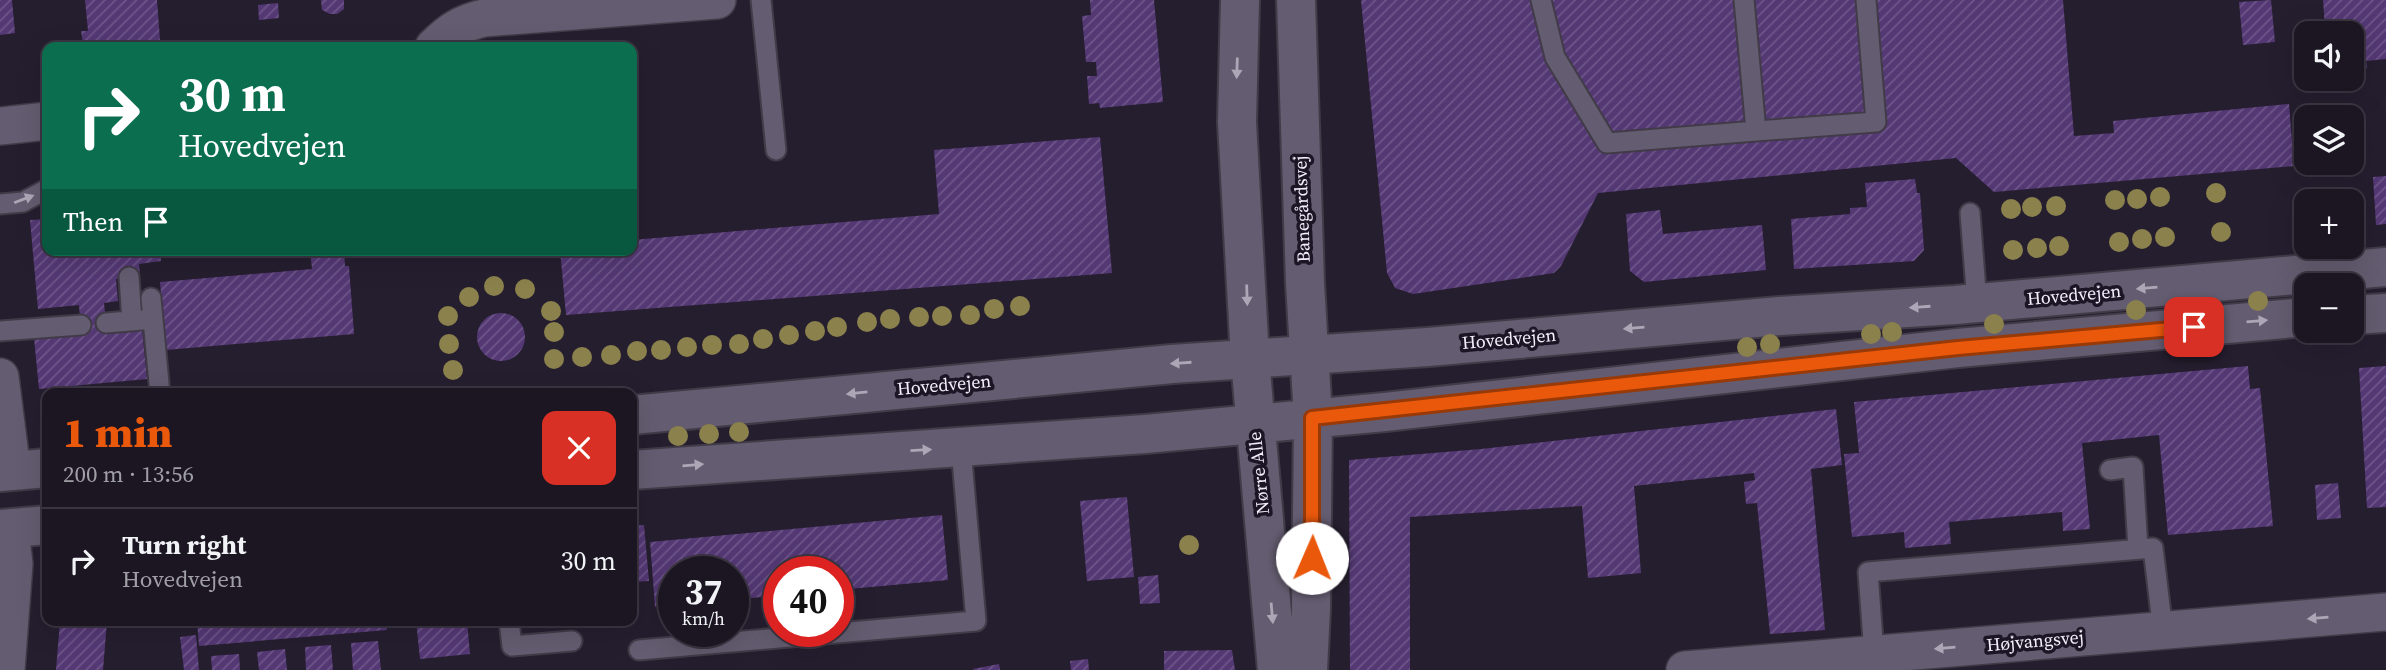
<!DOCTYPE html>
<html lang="en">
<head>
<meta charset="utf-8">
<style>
	:root { --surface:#1c1623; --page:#292330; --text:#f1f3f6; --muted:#a09fa6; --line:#3a3541; --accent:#ea580c }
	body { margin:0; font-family:"Source Serif 4",serif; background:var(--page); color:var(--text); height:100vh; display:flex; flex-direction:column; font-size:26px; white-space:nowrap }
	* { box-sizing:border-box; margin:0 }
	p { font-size:23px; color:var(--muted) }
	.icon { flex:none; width:38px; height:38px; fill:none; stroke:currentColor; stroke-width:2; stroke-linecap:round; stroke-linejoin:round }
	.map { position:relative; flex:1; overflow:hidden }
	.drawer { position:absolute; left:42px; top:388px; width:595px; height:238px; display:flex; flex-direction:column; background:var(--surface); border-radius:14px; box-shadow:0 7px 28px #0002,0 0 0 2px var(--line) }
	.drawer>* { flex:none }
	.top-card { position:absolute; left:42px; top:42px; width:595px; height:214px; border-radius:14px; box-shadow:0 7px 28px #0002,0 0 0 2px var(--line); background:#0b6e4f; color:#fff; overflow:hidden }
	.buttons { position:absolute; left:2294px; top:21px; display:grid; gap:14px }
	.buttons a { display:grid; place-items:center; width:70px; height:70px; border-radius:14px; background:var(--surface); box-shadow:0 7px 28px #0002,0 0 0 2px var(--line); font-size:35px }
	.speed { position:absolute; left:658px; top:556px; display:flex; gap:14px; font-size:35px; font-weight:700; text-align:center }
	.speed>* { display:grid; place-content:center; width:91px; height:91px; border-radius:50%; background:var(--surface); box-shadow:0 7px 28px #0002,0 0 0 2px var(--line); line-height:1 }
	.speed small { font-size:18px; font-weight:400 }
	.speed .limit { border:10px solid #d22; background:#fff; color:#111 }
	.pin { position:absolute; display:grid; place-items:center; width:60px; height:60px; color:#fff; margin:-30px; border-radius:14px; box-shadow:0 4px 10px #0006 }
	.me { position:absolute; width:77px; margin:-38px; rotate:1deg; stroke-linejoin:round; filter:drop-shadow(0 0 5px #0008) }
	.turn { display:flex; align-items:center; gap:24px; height:147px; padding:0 21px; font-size:32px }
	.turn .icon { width:91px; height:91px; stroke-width:2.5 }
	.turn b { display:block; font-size:49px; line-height:60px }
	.then { display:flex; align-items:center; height:66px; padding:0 21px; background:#0003; gap:14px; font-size:26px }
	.round { display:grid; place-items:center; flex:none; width:74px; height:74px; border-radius:14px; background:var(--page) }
	.headline { display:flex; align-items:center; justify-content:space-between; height:119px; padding:0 21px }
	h1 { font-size:42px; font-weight:800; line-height:52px; color:var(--accent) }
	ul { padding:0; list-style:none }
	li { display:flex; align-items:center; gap:21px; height:105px; padding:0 21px; border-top:2px solid var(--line) }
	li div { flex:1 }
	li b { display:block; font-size:26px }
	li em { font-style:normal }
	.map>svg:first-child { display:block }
</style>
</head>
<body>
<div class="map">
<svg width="2386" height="670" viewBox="0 0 2386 670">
	<defs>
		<pattern id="building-hatch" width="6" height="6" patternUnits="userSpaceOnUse" patternTransform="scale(1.75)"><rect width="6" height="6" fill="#543874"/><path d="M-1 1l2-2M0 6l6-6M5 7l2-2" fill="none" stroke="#6d5589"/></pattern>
	</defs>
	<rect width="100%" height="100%" fill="#251e2f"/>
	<path fill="url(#building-hatch)" d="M 0,0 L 12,0 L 15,33 L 0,35 Z
		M 85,0 L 157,0 L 160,40 L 89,46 L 89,43 L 83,44 L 81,31 L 88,31 Z
		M 321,0 L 344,0 L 344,9 L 337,14 L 330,14 L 322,10 Z
		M 1090,0 L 1154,0 L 1163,102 L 1100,108 L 1099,103 L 1089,104 L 1087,76 L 1097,76 L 1096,62 L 1086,62 L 1082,16 L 1091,15 Z
		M 1361,0 L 2063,0 L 2074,136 L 2114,133 L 2113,121 L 2289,104 L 2294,166 L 1994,192 L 1956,158 L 1598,193 L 1561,266 L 1554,273 L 1413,294 L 1395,288 L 1387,273 Z
		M 2271,0 L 2275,42 L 2243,45 L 2239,2 Z
		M 2323,0 L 2386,0 L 2386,59 L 2366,61 L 2367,68 L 2352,69 L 2352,33 L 2322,33 L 2321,29 L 2325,28 Z
		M 278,3 L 279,18 L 259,20 L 258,5 Z
		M 1100,137 L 1112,273 L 566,315 L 560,250 L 632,250 L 632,240 L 939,214 L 934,150 Z
		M 2386,176 L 2386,224 L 2376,225 L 2373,177 Z
		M 1915,179 L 1917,193 L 1920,193 L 1924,250 L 1914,261 L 1794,269 L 1791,219 L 1850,214 L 1850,208 L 1867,207 L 1865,183 Z
		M 1660,210 L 1663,234 L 1762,225 L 1766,270 L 1644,282 L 1630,271 L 1626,214 Z
		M 47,219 L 47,250 L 160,250 L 161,261 L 139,264 L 140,277 L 116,279 L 118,301 L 104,303 L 107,331 L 142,328 L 147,379 L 39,389 L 34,338 L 81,333 L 79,305 L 38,309 L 30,220 Z
		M 310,250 L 344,250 L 345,266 L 349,266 L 354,334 L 166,350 L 160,282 L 312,269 Z
		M477 337a24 24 0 1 1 48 0a24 24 0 1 1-48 0Z
		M 2248,366 L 2250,389 L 2260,388 L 2273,526 L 2168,535 L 2159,435 L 2082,443 L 2090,529 L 2063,531 L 2062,512 L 1949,522 L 1951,544 L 1905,548 L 1904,532 L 1852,537 L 1844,454 L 1859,453 L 1854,402 Z
		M 2386,366 L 2386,507 L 2367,508 L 2359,368 Z
		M 1836,409 L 1842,465 L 1811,469 L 1825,630 L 1770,634 L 1757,503 L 1746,504 L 1744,482 L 1755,480 L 1754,473 L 1634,486 L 1641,573 L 1588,578 L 1582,506 L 1410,517 L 1410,670 L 1350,670 L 1349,460 L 1481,449 Z
		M 2338,483 L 2341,518 L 2317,520 L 2315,485 Z
		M 1127,497 L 1134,577 L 1087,581 L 1080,501 Z
		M 942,515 L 948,580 L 838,590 L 838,572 L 779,572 L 779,595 L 733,600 L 733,572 L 674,572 L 674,605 L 655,607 L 650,542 Z
		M 644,525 L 649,581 L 632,582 L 632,526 Z
		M 1158,575 L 1160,603 L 1140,604 L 1138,577 Z
		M 60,621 L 107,621 L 103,670 L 56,670 Z
		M 134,621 L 180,621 L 180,623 L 135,627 Z
		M 197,621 L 386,621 L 387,630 L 199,646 Z
		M 416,621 L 467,621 L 470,654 L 420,659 Z
		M 196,635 L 199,670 L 184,670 L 180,637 Z
		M 378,641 L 381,670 L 353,670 L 351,643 Z
		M 331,645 L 333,670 L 306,670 L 305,647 Z
		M 285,649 L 287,670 L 259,670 L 257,652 Z
		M 1232,650 L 1235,670 L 1164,670 L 1164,651 Z
		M 239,654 L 240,670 L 212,670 L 211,656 Z
		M 1088,659 L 1089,670 L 1071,670 L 1070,661 Z
		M 999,664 L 1000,670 L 974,670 L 973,669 Z"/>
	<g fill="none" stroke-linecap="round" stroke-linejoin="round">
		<g stroke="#413b48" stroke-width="23">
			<path id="service" d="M 761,0 L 776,150
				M 1541,0 L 1555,57 L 1607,143 L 1756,131
				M 1744,0 L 1756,131 L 1876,122 L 1866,0
				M 0,204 L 23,202 L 47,189
				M 1970,213 L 1977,303
				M 129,277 L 132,321
				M 151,298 L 160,394
				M 106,323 L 153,319
				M 0,331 L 81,325
				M 2110,470 L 2133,467 L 2138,549
				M 509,621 L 512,646 L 572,641
				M 639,650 L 976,621 L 961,448
				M 1874,654 L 1868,572 L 2153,548 L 2163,631"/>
		</g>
		<g stroke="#413b48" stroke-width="40">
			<path id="minor" d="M 434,47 C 450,31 462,23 484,18 L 717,0
				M 0,126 L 47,121
				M 0,377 L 12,471
				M 6,670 L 14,564 L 10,529
				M 1685,670 L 2386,612"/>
		</g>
		<g stroke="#413b48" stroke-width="42">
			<path id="tertiary" d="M 1240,0 L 1237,122 L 1250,359 L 1277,670
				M 1296,0 L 1305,283 L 1313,418 L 1311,609 L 1308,670"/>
		</g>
		<g stroke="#413b48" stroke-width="42">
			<path id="secondary" d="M 2352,315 L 2386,313
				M 632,415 L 1172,364 L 1428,347 L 1780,316 L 1955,305 L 2386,267
				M 632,470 L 1145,434 L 1385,412 L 1958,348 L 2306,317
				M 0,472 L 47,468
				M 0,529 L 47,525"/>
		</g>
		<use href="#service" stroke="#645c70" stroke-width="19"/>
		<use href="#minor" stroke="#645c70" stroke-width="37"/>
		<use href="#tertiary" stroke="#645c70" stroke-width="38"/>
		<use href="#secondary" stroke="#645c70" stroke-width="38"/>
	</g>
	<g fill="#8b814c">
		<circle cx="2216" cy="193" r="10"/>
		<circle cx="2160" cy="197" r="10"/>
		<circle cx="2137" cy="199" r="10"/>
		<circle cx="2115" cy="200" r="10"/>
		<circle cx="2056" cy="206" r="10"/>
		<circle cx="2032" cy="207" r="10"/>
		<circle cx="2011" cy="209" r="10"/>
		<circle cx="2221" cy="232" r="10"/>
		<circle cx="2165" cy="237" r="10"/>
		<circle cx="2142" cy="239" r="10"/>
		<circle cx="2119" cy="242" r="10"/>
		<circle cx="2059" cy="246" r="10"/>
		<circle cx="2037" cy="248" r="10"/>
		<circle cx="2013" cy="250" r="10"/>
		<circle cx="494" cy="286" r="10"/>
		<circle cx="525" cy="289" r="10"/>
		<circle cx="469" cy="297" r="10"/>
		<circle cx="2258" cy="301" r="10"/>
		<circle cx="1020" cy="306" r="10"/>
		<circle cx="994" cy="309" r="10"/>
		<circle cx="2136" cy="310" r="10"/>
		<circle cx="551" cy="311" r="10"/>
		<circle cx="970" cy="315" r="10"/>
		<circle cx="448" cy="316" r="10"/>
		<circle cx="942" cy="316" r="10"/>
		<circle cx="919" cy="317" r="10"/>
		<circle cx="890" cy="319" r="10"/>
		<circle cx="867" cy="322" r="10"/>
		<circle cx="1994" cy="324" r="10"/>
		<circle cx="837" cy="327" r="10"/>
		<circle cx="815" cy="331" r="10"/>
		<circle cx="554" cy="332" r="10"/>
		<circle cx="1892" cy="332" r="10"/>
		<circle cx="1871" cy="334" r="10"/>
		<circle cx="789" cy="335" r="10"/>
		<circle cx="763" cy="339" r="10"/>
		<circle cx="449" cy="344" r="10"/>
		<circle cx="739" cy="344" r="10"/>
		<circle cx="1770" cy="344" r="10"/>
		<circle cx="712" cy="345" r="10"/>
		<circle cx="687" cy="347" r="10"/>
		<circle cx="1747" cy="347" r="10"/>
		<circle cx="661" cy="350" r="10"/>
		<circle cx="637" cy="351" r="10"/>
		<circle cx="611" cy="355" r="10"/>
		<circle cx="582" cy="357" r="10"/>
		<circle cx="554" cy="359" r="10"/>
		<circle cx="453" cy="370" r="10"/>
		<circle cx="739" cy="432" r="10"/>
		<circle cx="709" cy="434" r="10"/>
		<circle cx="678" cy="436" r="10"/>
		<circle cx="1189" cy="545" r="10"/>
	</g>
	<defs><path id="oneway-solid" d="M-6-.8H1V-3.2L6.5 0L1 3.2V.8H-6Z" transform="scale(1.75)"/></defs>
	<g fill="#aca6b6">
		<use href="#oneway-solid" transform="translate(1237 68) rotate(92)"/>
		<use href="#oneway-solid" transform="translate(24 199) rotate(-21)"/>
		<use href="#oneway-solid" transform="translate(2147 288) rotate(175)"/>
		<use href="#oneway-solid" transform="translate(1247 295) rotate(88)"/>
		<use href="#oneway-solid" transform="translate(1920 307) rotate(176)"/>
		<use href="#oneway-solid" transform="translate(2257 321) rotate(-5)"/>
		<use href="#oneway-solid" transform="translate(1634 328) rotate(175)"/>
		<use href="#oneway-solid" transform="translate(1181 363) rotate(176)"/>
		<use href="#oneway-solid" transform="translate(857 393) rotate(174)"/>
		<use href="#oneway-solid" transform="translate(921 450) rotate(-3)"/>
		<use href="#oneway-solid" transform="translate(693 465) rotate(-5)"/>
		<use href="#oneway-solid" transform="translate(1272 613) rotate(85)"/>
		<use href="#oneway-solid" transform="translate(2318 618) rotate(175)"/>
		<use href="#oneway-solid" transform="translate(1945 648) rotate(175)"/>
	</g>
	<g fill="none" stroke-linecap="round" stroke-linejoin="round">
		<g stroke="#983908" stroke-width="18">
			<path id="route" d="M 1312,558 L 1312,418 L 1958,348 L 2194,327"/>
		</g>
		<use href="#route" stroke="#ea580c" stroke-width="12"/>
	</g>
	<g text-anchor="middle" stroke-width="7" stroke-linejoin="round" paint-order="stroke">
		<g font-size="18" fill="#f4effb" stroke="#1c1525">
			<text transform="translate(1302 209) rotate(-92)" y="6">Banegårdsvej</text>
			<text transform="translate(2074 295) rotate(-5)" y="6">Hovedvejen</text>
			<text transform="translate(1509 339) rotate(-5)" y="6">Hovedvejen</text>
			<text transform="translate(944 385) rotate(-5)" y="6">Hovedvejen</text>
			<text transform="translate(1259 473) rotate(-96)" y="6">Nørre Alle</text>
			<text transform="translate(2035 641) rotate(-5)" y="6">Højvangsvej</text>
		</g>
	</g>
</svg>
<div class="buttons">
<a><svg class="icon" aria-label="sound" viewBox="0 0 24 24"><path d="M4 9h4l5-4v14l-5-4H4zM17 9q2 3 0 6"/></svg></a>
<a><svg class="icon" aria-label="layers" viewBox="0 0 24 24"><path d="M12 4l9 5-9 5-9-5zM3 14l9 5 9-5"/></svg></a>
<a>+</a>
<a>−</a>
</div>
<div class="speed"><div>37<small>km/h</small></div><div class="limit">40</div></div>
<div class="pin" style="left:2194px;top:327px;background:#d93025"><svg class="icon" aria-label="arrive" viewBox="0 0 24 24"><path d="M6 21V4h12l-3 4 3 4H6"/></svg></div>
<svg class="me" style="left:1312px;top:558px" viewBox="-20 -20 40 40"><circle r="19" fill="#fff"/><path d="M0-13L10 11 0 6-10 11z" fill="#ea580c"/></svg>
<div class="top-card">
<div class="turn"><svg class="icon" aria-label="right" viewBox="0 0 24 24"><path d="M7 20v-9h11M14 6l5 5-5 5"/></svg><div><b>30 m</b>Hovedvejen</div></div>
<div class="then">Then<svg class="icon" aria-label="arrive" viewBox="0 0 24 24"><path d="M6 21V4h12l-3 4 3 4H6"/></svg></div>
</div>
<section class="drawer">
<div class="headline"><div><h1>1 min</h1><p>200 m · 13:56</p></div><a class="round" style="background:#d93025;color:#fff"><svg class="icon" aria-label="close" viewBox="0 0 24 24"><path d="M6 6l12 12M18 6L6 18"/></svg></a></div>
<ul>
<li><svg class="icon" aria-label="right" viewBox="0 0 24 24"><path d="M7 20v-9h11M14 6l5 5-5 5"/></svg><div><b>Turn right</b><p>Hovedvejen</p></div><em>30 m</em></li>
</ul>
</section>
</div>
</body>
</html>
